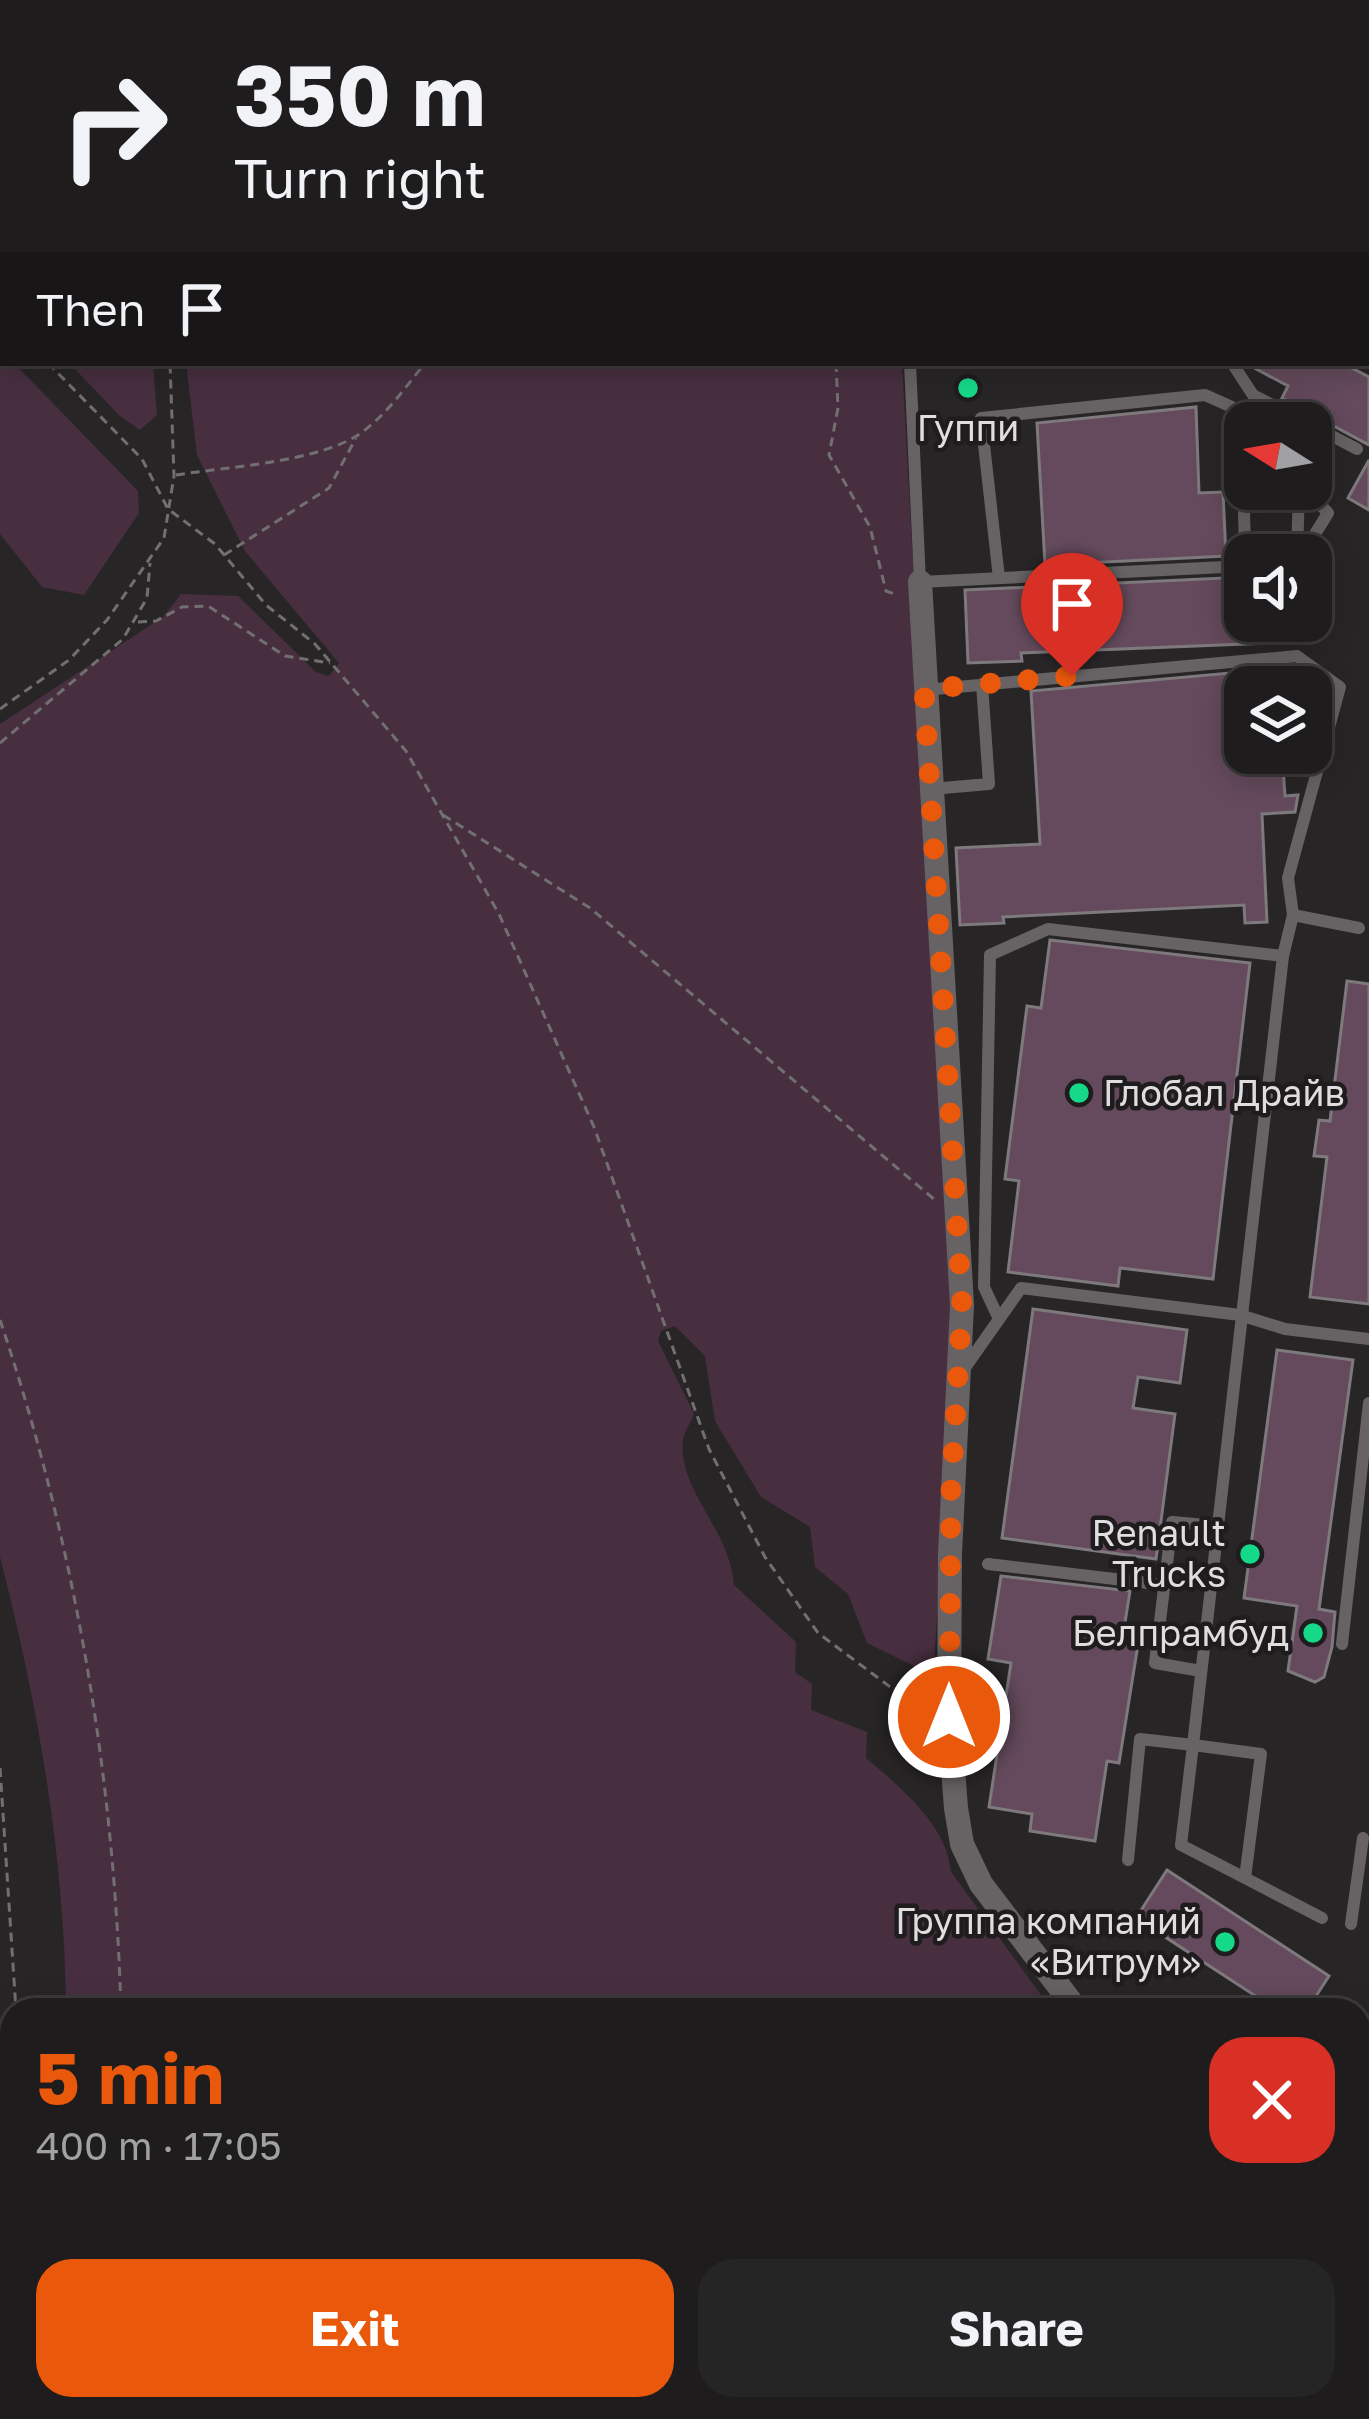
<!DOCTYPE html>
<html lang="en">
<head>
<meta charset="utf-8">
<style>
	:root { --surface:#1e1c1d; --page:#262526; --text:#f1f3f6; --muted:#a1a1a4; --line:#3c3a3b; --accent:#ea580c }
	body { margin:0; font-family:"Golos Text",sans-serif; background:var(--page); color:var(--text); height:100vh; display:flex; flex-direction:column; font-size:45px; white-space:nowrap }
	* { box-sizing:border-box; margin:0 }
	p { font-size:39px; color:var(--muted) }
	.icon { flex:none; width:66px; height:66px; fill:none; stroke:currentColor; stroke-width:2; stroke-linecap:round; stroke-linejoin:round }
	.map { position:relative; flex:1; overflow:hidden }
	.sheet { position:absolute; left:0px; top:1998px; width:1371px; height:423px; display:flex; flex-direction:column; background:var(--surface); border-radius:36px 36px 0 0; box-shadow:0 6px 30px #0003,0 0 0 3px var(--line) }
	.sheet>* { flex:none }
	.top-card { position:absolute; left:0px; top:0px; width:1371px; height:366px; box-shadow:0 6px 30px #0003,0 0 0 3px var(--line); background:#1e1c1d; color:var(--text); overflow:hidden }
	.needle { width:78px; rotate:281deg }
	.fabs { position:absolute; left:1224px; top:402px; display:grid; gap:24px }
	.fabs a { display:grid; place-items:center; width:108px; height:108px; border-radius:24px; background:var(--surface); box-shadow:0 6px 30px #0003,0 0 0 3px var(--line); font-size:60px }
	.pin { position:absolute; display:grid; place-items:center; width:102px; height:102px; color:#fff; margin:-123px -51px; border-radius:50% 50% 50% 0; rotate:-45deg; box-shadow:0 0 12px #0007 }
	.pin .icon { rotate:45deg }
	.me { position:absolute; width:132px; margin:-66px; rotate:0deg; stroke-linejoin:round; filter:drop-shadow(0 0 9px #0008) }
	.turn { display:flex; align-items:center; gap:42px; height:252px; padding:0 36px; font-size:54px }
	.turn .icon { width:156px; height:156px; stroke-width:2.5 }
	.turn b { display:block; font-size:84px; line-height:102px }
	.then { display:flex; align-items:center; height:114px; padding:0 36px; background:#0003; gap:24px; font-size:45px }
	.round { display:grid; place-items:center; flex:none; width:126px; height:126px; border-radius:36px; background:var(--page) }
	.summary { display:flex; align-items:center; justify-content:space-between; height:204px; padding:0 36px }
	h1 { font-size:72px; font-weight:700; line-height:90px; color:var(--accent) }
	.primary-button { display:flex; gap:24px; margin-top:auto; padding:24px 36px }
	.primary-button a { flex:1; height:138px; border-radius:36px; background:var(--accent); color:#fff; font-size:48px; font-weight:700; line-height:138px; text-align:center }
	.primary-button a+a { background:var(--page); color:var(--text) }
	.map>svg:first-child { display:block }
</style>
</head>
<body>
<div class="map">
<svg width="1369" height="2419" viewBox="0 0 1369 2419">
	<rect width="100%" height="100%" fill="#282527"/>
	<path fill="#472f40" d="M 0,0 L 79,0 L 3,3 L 3,293 Z
		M 121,0 L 914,0 L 911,3 Z
		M 0,349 L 3,363 L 14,363 L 138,491 L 139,513 L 84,595 L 42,587 L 0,534 Z
		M 69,363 L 153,363 L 157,415 L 140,430 L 120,416 Z
		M 186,363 L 902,363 L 956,1347 L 934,1662 L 920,1669 L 867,1643 L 848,1594 L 815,1567 L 810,1527 L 761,1497 L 715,1421 L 705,1356 L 675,1326 L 661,1331 L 658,1341 L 694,1414 C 691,1423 684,1431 683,1440 C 678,1491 730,1529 734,1585 L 796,1642 L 795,1672 L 812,1684 L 811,1710 L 867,1732 L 866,1758 C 901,1788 947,1825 951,1872 L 1052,2010 L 66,2010 C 65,1857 38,1705 0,1557 L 0,724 L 163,617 L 181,594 L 238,596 L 316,672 L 329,676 L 339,663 L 245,551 L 197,455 Z
		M 1369,2040 L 1369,2270 L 1359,2267 L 1359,2042 Z
		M 32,2409 L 1346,2409 L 1354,2419 L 30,2419 Z"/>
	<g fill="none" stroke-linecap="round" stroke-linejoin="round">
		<path stroke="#706e70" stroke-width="54" d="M 1338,0 L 1343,3"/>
	</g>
	<path fill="#644a5c" stroke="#7d797c" stroke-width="3" d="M 1245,363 L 1342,363 L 1369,377 L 1369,445 L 1282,398 L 1288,386 Z
		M 1196,407 L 1199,493 L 1223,492 L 1226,556 L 1045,565 L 1037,423 Z
		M 1369,460 L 1369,510 L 1348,498 Z
		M 1245,577 L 1245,621 L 1269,621 L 1270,643 L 1021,653 L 1022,661 L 968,663 L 965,590 Z
		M 1276,669 L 1278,687 L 1245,687 L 1245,753 L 1282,753 L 1285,796 L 1298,795 L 1295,812 L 1262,814 L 1267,922 L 1245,923 L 1244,905 L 1003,917 L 1004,923 L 960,925 L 956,848 L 1040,844 L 1031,691 Z
		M 1050,940 L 1250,963 L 1213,1279 L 1120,1268 L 1118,1286 L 1008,1272 L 1019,1181 L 1005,1179 L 1027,1006 L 1041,1008 Z
		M 1347,981 L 1369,984 L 1369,1304 L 1310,1297 L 1327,1157 L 1314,1156 L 1319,1120 L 1330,1121 Z
		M 1033,1309 L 1187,1330 L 1180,1383 L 1138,1377 L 1133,1408 L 1175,1414 L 1156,1559 L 1002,1538 Z
		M 1277,1350 L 1353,1360 L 1319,1609 L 1335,1612 L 1332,1647 L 1324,1677 L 1315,1682 L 1288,1671 L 1297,1606 L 1244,1598 Z
		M 1001,1576 L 1130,1591 L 1124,1629 L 1140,1632 L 1119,1763 L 1107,1761 L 1095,1841 L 1030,1831 L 1032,1814 L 989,1807 L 1011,1663 L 988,1659 Z
		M 1167,1870 L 1329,1976 L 1307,2010 L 1277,2010 L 1136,1918 Z"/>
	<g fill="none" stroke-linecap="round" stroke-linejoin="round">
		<path stroke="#726f71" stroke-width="3" stroke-dasharray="9 6" stroke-linecap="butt" d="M 866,0 L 866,3
			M 110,3 L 110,0
			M 701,3 L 704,0
			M 0,313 L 3,316
			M 48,363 L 142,459 L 168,509 L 215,544 L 266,605 L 315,644 L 406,751 L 499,914 L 594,1127 L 709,1449 L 765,1557 L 818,1633 L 897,1692 L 924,1683
			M 836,363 L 838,408 L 829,455 L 870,527 L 886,591 L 898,595
			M 176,475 C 226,467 320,462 361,433 C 387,414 405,388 425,363
			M 224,555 L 329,488 L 356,438
			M 138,622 L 156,621 L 182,607 L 208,606 L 285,656 L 330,663
			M 0,709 L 69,660 L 107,620 L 164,538 L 174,476 L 170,363
			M 0,743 L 123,639 L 147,598 L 150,563
			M 443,815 L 590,908 L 935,1200
			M 0,1320 C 75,1543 114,1775 121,2010
			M 0,1768 L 16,2010
			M 1359,2126 L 1369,2220
			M 0,2344 L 12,2253
			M 84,2419 L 108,2409
			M 941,2419 L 942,2409"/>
		<path stroke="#676365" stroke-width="12" d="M 1368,218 L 1369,219
			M 1368,301 L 1369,302
			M 910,363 L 920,582 L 1245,566
			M 1232,363 L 1253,395 L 1307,423
			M 1311,425 L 1357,449
			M 1297,555 L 1299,489
			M 1302,555 L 1328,513 L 1306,489
			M 999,578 L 981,418 L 1205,395 L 1232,407 L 1242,444 L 1245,546
			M 924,690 L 1297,656 L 1340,687 L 1288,878 L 1293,915 L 1283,956 L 1193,1745 L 1261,1754 L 1245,1878 L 1322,1918
			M 931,789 L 989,784 L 982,684
			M 1293,915 L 1359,928
			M 999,1319 L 984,1287 L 990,955 L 1048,929 L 1283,956
			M 964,1369 L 1021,1288 L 1240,1315 L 1285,1329 L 1369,1339
			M 988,1564 L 1165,1585
			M 1342,1644 L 1369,1403
			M 1201,1671 L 1155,1663 L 1172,1522 L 1217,1526
			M 1128,1860 L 1140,1739 L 1193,1745 L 1181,1845 L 1245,1878
			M 1351,1924 L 1363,1838
			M 1359,2286 L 1369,2297"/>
		<path stroke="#676365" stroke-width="24" d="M 920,582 L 962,1305 L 950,1554 L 949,1717 L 956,1808 L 962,1844 L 981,1884 L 1077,2010
			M 1359,2377 L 1369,2391"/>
	</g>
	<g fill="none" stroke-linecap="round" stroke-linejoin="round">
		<path stroke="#ea580c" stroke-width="21" stroke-dasharray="0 37.8" d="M 949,1717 L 951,1490 L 962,1305 L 924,689 L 1072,676"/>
	</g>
	<g fill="#15d989" stroke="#1f1c1e" stroke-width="4.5">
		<circle cx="968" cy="388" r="12"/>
		<circle cx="1079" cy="1093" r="12"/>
		<circle cx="1250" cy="1554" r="12"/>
		<circle cx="1313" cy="1633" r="12"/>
		<circle cx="1225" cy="1942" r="12"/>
	</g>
	<g text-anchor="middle" stroke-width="9" stroke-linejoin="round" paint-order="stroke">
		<g font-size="36" fill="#dfdddf" stroke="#1f1c1e" text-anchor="end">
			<text x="968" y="441" text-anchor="middle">Гуппи</text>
			<text x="1103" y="1106" text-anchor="start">Глобал Драйв</text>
			<text x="1226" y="1546">Renault<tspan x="1226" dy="41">Trucks</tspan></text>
			<text x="1289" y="1646">Белпрамбуд</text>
			<text x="1201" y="1934">Группа компаний<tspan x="1201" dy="41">«Витрум»</tspan></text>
		</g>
	</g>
</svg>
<div class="fabs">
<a><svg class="needle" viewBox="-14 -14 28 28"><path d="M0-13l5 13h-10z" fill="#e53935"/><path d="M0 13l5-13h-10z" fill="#a1a1a4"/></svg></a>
<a><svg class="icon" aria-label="sound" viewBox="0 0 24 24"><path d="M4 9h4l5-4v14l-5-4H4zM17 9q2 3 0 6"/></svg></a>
<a><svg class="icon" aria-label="layers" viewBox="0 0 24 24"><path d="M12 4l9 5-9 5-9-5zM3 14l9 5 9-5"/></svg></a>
</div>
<div class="pin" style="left:1072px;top:676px;background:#d93025"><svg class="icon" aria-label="arrive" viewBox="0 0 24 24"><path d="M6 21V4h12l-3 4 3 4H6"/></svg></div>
<svg class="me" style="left:949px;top:1717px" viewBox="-20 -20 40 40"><circle r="17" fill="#ea580c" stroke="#fff" stroke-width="3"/><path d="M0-11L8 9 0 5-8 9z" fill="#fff"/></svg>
<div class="top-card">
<div class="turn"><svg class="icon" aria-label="right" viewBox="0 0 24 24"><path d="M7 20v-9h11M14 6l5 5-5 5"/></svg><div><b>350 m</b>Turn right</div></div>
<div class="then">Then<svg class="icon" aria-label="arrive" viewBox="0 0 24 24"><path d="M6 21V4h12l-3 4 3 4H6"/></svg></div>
</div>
<section class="sheet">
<div class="summary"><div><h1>5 min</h1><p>400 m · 17:05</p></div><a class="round" style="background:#d93025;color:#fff"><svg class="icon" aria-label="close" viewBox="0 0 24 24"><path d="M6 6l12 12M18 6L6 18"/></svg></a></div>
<div class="primary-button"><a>Exit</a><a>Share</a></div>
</section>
</div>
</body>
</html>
